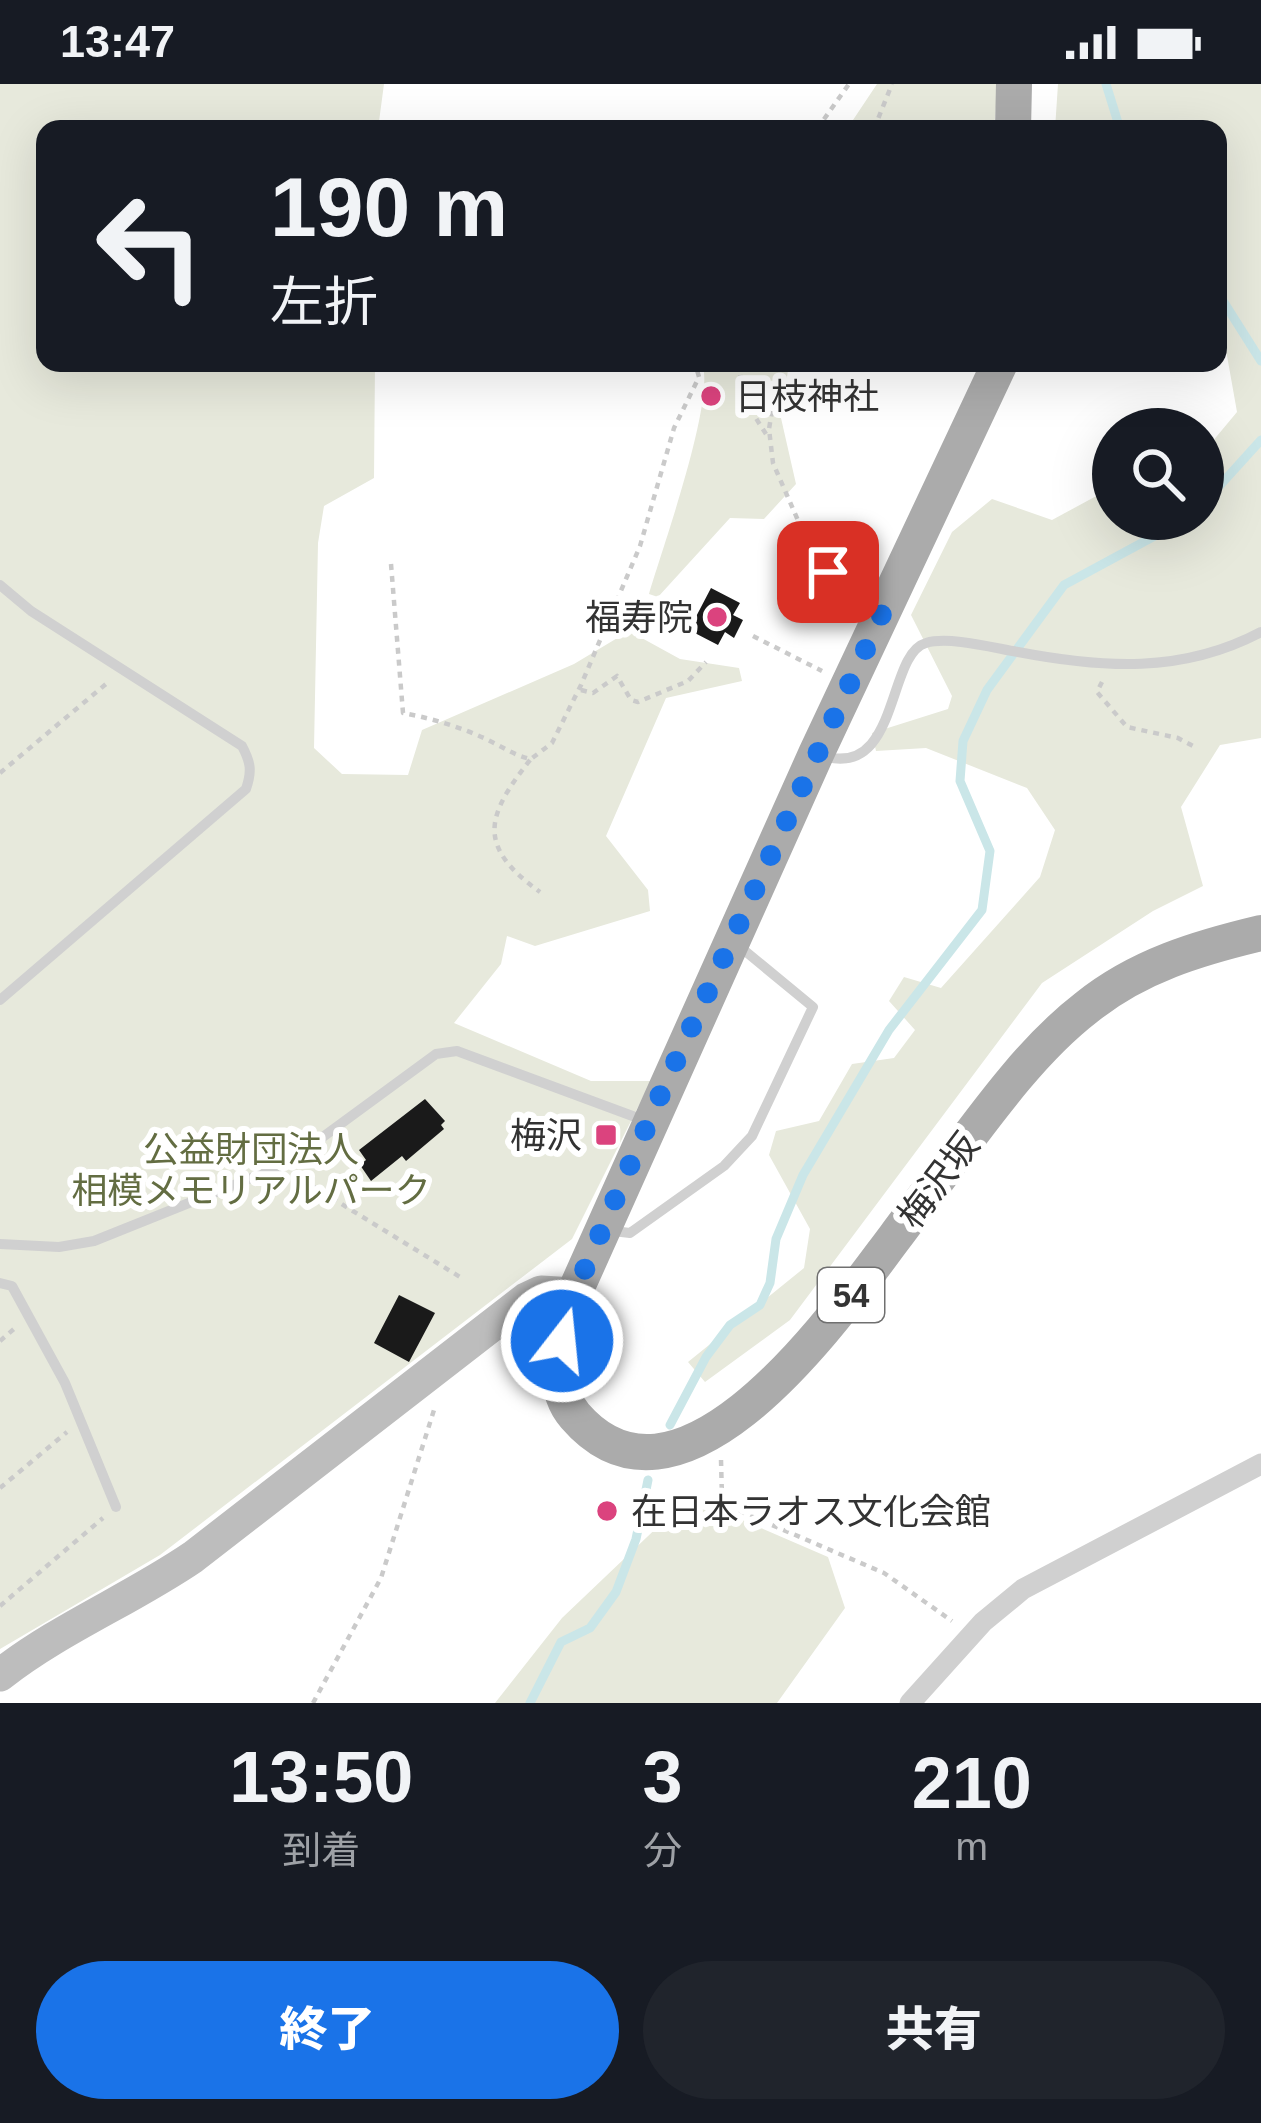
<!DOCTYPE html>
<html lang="ja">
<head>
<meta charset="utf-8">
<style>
	:root { --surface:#171b24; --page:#20242c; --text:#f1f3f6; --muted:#9ea1a6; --accent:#1a73e8 }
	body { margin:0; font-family:Arial,"Noto Sans JP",sans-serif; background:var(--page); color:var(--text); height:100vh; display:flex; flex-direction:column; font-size:45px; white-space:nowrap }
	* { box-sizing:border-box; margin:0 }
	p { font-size:39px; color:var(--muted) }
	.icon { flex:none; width:66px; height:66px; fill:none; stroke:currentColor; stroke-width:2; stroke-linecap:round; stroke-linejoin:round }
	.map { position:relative; height:1619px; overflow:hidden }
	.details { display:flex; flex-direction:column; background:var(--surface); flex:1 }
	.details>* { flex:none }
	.banner { position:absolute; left:36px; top:36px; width:1191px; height:252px; border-radius:24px; box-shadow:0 12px 48px #0002; background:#171b24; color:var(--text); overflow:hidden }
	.fabs { position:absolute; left:1092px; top:324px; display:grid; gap:24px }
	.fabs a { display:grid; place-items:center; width:132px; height:132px; border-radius:50%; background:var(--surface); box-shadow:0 12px 48px #0002; font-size:60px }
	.pin { position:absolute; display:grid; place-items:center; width:102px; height:102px; color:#fff; margin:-51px; border-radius:24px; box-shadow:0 6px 18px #0006 }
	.me { position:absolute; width:132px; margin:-66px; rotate:16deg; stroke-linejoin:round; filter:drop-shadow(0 0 9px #0008) }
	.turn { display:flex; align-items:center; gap:42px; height:252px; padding:0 36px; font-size:54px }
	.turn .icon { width:156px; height:156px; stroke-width:2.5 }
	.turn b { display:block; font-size:84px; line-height:102px }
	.eta { display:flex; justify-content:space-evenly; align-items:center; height:204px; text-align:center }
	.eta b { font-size:72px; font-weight:800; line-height:84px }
	.action { display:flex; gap:24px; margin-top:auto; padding:24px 36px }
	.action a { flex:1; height:138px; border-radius:72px; background:var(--accent); color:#fff; font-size:48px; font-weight:800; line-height:138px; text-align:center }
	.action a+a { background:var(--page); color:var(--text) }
	.status { display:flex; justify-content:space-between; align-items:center; height:84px; padding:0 60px; background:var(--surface); direction:ltr }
	.status svg { height:33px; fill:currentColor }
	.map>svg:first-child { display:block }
</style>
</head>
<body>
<div class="status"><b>13:47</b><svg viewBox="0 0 49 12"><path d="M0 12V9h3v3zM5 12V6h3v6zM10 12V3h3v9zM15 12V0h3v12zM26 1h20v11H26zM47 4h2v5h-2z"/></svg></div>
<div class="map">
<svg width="1261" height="1619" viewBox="0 0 1261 1619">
	<rect width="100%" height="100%" fill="#fff"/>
	<path fill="#e7e9dc" d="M 0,0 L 384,0 L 378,45 L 45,45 L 45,279 L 375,279 L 374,394 L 324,422 L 318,459 L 314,664 L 342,690 L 408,691 L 422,646 L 574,580 L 629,547 L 680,575 L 739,584 L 742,597 L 666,614 L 606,752 L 648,806 L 650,827 L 535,862 L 507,852 L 501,880 L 454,939 L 591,997 L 651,997 L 572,1155 L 160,1471 L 0,1565 Z
		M 877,0 L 998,0 L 994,45 L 847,45 Z
		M 1058,0 L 1261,0 L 1261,654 L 1220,661 L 1181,723 L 1203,802 L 1153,827 L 1042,899 L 790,1236 L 705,1298 L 688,1278 L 804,1184 L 810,1145 L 769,1071 L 776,1047 L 819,1037 L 852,980 L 894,974 L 915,946 L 889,917 L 904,893 L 941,904 L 1040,793 L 1055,746 L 1027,704 L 926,664 L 876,667 L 872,649 L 948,625 L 952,612 L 911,531 L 952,448 L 992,415 L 1052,436 L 1113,403 L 1113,435 L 1203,435 L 1203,360 L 1212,358 L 1237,328 L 1226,266 L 1218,249 L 1218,45 L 1055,45 Z
		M 702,279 L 789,279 L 781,334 L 796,400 L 764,435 L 730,434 L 658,513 L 649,510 C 662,465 716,315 702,279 Z
		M 689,1413 L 828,1473 L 845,1524 L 777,1619 L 495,1619 L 562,1534 Z"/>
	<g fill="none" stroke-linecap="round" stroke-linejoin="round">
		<path stroke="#cae6e8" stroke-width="9" d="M 1106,0 L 1120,45
			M 1218,209 L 1261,277
			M 1203,420 L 1261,356
			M 670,1341 L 706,1273 L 730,1241 L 760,1221 L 770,1199 L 776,1155 L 803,1091 L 889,946 L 982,826 L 990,767 L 960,697 L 963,657 L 987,606 L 1064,501 L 1186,435
			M 530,1619 L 561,1558 L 590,1544 L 616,1508 L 636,1455 L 648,1396"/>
	</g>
	<path fill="#1a1a1a" d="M 711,504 L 740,519 L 733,531 L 743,536 L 734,554 L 725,548 L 718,561 L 689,546 Z
		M 425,1015 L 445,1037 L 441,1041 L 444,1045 L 406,1077 L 402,1072 L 371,1097 L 360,1081 L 366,1076 L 359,1066 Z
		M 399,1211 L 435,1229 L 409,1278 L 374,1259 Z"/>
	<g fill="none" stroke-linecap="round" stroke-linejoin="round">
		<path stroke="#cacaca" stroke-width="4.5" stroke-dasharray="6 6" stroke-linecap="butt" d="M 817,45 L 849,0
			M 874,45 L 892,0
			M 739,279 L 743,314 L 766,350
			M 780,279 L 769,345 L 773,379 L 814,473 L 858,510
			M 391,480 L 403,629 C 431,634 460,643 486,655 C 501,662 515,672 531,675 L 552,659 L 581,601 L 640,462 L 674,344 L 699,293 L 695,279
			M 753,552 L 822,587
			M 1102,598 L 1097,608 L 1127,643 L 1178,654 L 1193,662
			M 581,606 L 593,609 L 617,592 L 631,616 L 638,618 L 688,597 L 706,578
			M 530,676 C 486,732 476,762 540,808
			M 0,689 L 106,600
			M 301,1095 L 460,1193
			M 0,1257 L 15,1244
			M 721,1376 L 722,1414 L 730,1423 L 884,1489 L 952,1537
			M 0,1404 L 67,1348
			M 0,1522 L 103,1434
			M 313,1619 L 381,1494 L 434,1326"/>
		<path stroke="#d0d0d0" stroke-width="10" d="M 0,501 L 31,527 L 242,662 C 251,679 252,687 246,705 L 0,916
			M 820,671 C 900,698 886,570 926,559 C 949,552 994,564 1018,568 C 1102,584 1182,590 1261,548
			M 613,1147 L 630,1149 L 724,1082 L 752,1052 L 813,923 L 739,862
			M 0,1160 L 59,1163 L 94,1157 L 286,1080 L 436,970 L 457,967 L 646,1037
			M 0,1199 L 12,1202 L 65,1299 L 116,1423"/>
		<path stroke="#d0d0d0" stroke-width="21" d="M 910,1619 L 983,1538 L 1023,1505 L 1261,1380"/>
		<path stroke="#bdbdbd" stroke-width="33" d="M 0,1591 C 60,1544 130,1516 193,1473 L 526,1215 L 541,1208 L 574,1210"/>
		<path stroke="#ababab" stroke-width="36" d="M 1013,45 L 1014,0
			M 1000,279 L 816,670 L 574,1210 C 565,1249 546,1299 575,1332 C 682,1456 839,1227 895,1153 C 935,1100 973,1044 1016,993 C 1037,968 1061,943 1087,923 C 1138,882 1198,864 1261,849"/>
	</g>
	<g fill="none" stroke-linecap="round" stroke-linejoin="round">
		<path stroke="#1a73e8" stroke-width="21" stroke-dasharray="0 37.8" d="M 562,1257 L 574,1210 L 663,1005 L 885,523 L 855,508 L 828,488"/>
	</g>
	<g fill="#db437e" stroke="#fff" stroke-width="4.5">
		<circle cx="711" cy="312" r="12"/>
		<circle cx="717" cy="533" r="12"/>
		<rect x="594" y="1039" width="24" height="24" rx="6"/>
		<circle cx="607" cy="1427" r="12"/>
	</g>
	<g text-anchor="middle" stroke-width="12" stroke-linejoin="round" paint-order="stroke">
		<rect fill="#fff" stroke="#707070" stroke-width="3" x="818" y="1184" width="66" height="54" rx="9"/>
		<g font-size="33" font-weight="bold" fill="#333">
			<text x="851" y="1223">54</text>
		</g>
		<g font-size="36" fill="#333" stroke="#fff" text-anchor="start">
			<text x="735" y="325">日枝神社</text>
			<text x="693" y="546" text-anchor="end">福寿院</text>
			<text x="582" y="1064" text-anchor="end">梅沢</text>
			<text x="631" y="1440">在日本ラオス文化会館</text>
		</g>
		<g font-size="36" fill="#636d42" stroke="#fff">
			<text x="251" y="1078">公益財団法人<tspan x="251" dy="41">相模メモリアルパーク</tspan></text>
		</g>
		<g font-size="36" fill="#333" stroke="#fff">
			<text transform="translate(938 1096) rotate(-53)" y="13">梅沢坂</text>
		</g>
	</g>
</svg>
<div class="fabs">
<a><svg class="icon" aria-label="search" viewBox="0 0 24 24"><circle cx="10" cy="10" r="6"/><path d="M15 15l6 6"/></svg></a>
</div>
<div class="pin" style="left:828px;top:488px;background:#d93025"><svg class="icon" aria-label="arrive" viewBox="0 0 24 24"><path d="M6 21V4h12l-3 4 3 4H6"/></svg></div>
<svg class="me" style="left:562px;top:1257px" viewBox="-20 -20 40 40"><circle r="17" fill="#1a73e8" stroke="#fff" stroke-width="3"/><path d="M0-11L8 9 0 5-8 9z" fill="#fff"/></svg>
<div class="banner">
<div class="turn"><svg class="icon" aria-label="left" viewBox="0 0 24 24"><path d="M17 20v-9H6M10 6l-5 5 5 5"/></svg><div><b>190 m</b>左折</div></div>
</div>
</div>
<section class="details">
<div class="eta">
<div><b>13:50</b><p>到着</p></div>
<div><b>3</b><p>分</p></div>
<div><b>210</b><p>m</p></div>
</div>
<div class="action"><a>終了</a><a>共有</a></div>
</section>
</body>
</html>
